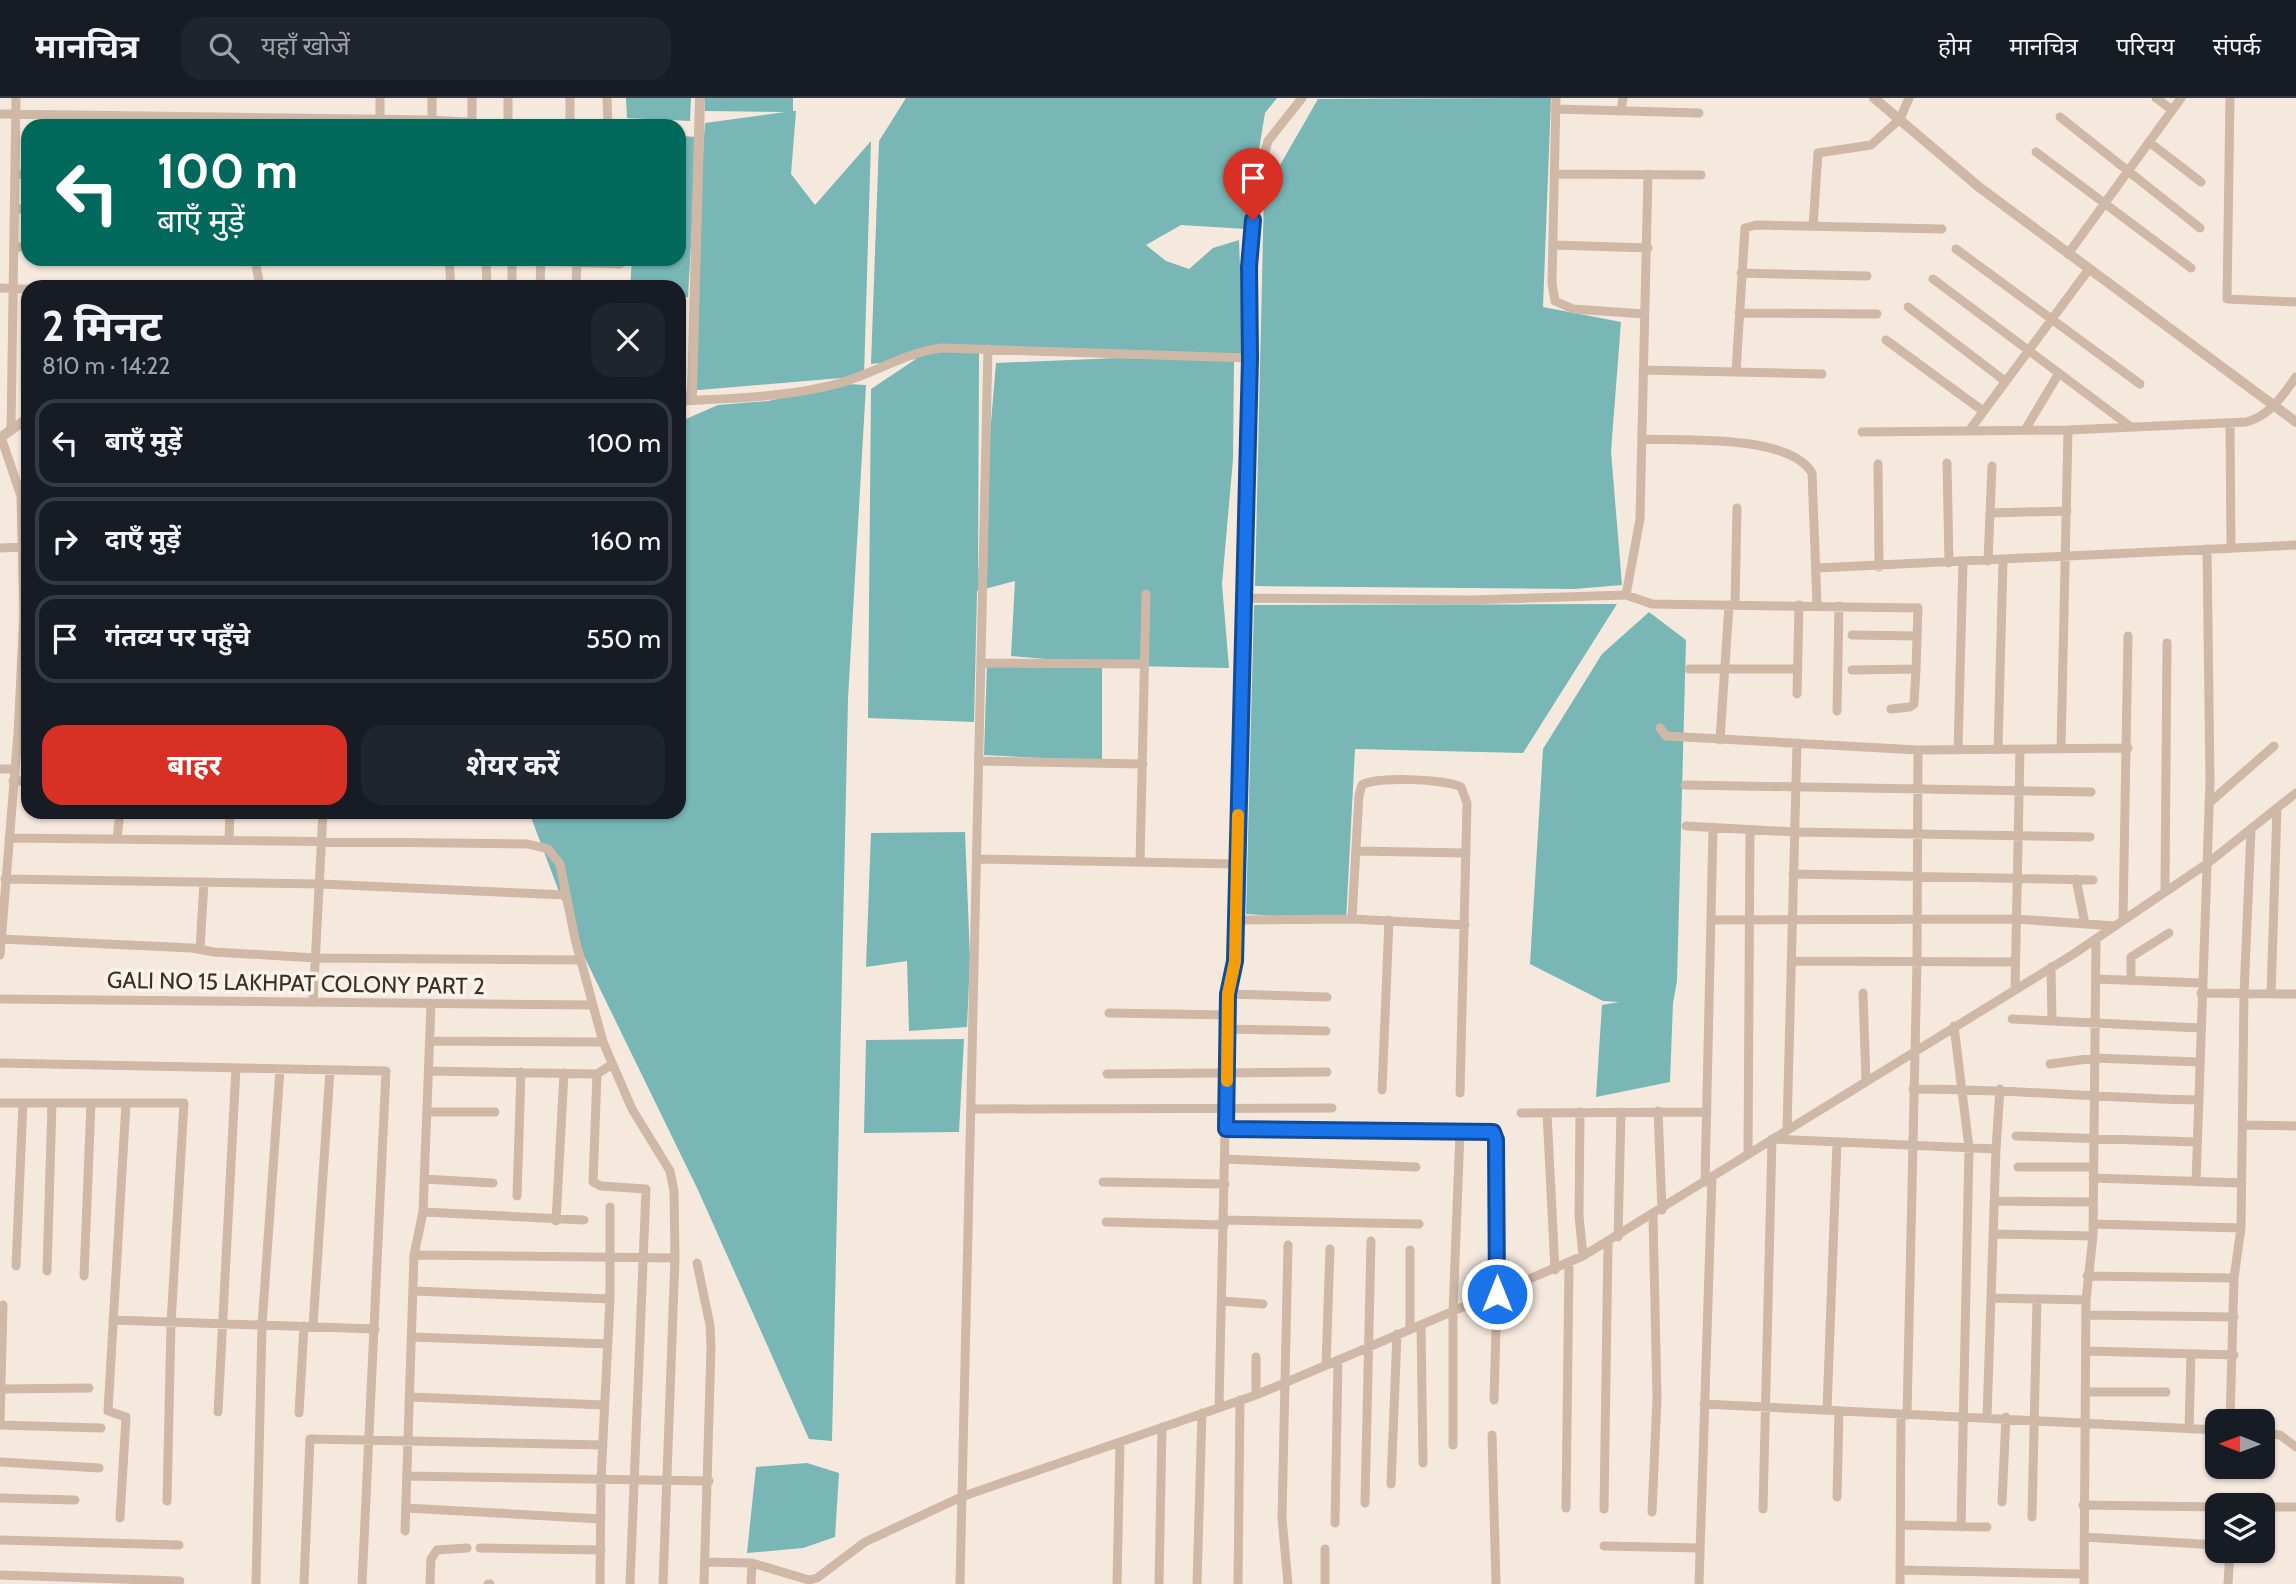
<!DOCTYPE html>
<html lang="hi">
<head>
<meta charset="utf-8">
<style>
	:root { --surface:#171b24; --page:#20242c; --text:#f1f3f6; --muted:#9ea1a6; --line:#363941; --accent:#d93025 }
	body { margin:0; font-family:Cabin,"Noto Sans Devanagari",sans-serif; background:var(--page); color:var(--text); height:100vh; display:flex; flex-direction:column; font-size:26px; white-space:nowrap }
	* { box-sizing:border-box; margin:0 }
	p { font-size:23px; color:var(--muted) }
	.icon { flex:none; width:38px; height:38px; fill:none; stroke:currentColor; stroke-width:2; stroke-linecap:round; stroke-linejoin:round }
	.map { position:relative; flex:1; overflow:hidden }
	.drawer { position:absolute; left:21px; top:182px; width:665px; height:539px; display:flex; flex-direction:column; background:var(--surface); border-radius:21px; box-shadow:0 2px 5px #0004 }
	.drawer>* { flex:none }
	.banner { position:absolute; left:21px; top:21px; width:665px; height:147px; border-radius:21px; box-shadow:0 2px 5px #0004; background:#00695c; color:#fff; overflow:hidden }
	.needle { width:46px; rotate:271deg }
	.buttons { position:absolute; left:2205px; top:1311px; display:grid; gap:14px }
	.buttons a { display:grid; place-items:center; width:70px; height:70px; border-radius:14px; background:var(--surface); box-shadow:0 2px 5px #0004; font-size:35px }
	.pin { position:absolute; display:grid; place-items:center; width:60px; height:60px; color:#fff; margin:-72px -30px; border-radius:50% 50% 50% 0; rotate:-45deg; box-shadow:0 0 7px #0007 }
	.pin .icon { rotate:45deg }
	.me { position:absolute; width:77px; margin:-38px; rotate:0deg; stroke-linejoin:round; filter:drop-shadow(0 0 5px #0008) }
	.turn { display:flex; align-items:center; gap:24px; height:147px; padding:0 21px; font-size:32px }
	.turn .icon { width:91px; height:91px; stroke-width:2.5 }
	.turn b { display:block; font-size:49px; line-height:60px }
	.round { display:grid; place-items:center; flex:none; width:74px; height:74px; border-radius:21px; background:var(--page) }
	.headline { display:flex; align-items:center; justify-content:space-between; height:119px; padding:0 21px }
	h1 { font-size:42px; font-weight:700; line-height:52px }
	.action { display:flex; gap:14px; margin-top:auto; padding:14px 21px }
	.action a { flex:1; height:80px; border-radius:21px; background:var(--accent); color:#fff; font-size:28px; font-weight:700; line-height:80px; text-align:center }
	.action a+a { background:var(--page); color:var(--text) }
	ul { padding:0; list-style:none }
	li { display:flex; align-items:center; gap:21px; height:88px; margin:0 14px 10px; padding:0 7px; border:4px solid var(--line); border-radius:21px }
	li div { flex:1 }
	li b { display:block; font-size:26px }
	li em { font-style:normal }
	header { display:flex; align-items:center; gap:42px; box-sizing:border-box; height:98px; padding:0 35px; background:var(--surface); border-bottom:2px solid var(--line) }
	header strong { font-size:33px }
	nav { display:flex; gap:38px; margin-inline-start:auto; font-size:24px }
	.search { width:490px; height:63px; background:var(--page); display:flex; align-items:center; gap:18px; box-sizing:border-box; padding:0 24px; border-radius:21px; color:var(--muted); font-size:26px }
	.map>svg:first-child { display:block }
</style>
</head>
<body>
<header>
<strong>मानचित्र</strong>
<div class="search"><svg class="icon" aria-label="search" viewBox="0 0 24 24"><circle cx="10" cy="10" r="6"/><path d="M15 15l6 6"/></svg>यहाँ खोजें</div>
<nav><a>होम</a><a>मानचित्र</a><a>परिचय</a><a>संपर्क</a></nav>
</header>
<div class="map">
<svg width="2296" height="1486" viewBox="0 0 2296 1486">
	<rect width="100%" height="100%" fill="#f5e9de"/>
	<path fill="#79b6b6" d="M 626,0 L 691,0 L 690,23 L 627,20 Z
		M 705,0 L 793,0 L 793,13 L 796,13 L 791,76 L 815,107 L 871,43 L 864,278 L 687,293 L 705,25 L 785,14 L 705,13 Z
		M 906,0 L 1277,0 L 1265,15 L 1246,131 L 1181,127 L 1146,147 L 1166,163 L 1189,171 L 1213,150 L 1239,142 L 1243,256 L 979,255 L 978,479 L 996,265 L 1118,260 L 1234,262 L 1233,361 L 1222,486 L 1229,570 L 1131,568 L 1011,558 L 1015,483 L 977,493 L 974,624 L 868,620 L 871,291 L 916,261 L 871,266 L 879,43 Z
		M 1551,0 L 1543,209 L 1621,224 L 1611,353 L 1622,487 L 1574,491 L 1255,488 L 1264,95 L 1318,1 Z
		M 679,38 L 697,39 L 688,199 L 679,198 L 679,189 L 630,189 L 632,161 L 679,161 Z
		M 685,237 L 682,297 L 679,297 L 679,238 Z
		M 847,286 L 866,287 L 848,601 L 832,1343 L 809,1341 L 698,1092 L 581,852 L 529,714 L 679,714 L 679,324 L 718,307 L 768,303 Z
		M 1617,506 L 1523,655 L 1355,651 L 1346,823 L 1246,816 L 1254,507 Z
		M 1649,514 L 1686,542 L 1677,883 L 1673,905 L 1670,984 L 1596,999 L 1602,907 L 1619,904 L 1603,903 L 1530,866 L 1543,651 L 1602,556 Z
		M 987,565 L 1102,567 L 1102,663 L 984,657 Z
		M 965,734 L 970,861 L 967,929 L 909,933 L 907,863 L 866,869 L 871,735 Z
		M 964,941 L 959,1034 L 864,1035 L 866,942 Z
		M 807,1365 L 839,1375 L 835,1439 L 803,1450 L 747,1455 L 756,1369 Z"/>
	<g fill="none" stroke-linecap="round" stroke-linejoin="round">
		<path stroke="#d0b8a7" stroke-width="9" d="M 432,0 L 432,22
			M 607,0 L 608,28
			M 1556,0 L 1552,185 L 1555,203 L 1573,211 L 1644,216
			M 2156,0 L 2172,12
			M 2230,0 L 2227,201 L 2296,204
			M 1555,11 L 1699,15
			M 1621,12 L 1623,0
			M 0,16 L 432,22 L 529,28
			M 2060,19 L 2200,130
			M 380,22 L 380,0
			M 472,25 L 472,0
			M 508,27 L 508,0
			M 570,28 L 570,0
			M 2149,44 L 2201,84
			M 2036,54 L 2191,170
			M 15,76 L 28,77
			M 1554,76 L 1701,77
			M 14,111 L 28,111
			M 1813,128 L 1818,55 L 1871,47 L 1900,21 L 1909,0
			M 1554,147 L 1648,150
			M 14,149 L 28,149
			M 1956,151 L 2140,286
			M 2068,156 L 2181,0
			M 255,161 L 260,189
			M 449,161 L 451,189
			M 486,161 L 487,189
			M 541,163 L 620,166
			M 1741,175 L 1867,178
			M 1933,181 L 2131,329
			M 512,189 L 512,161
			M 540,189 L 541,161
			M 576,189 L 577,161
			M 0,190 L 28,191
			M 1908,209 L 2005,283
			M 1739,215 L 1877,216
			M 1886,242 L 1983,313
			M 1643,272 L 1822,276
			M 1736,274 L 1745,130 L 1756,127 L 1942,131
			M 684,303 C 736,300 790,299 840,285 C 875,275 906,254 942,250 L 1249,260
			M 2230,326 L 2231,450
			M 11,332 L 16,0
			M 2025,332 L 2059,275
			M 1969,333 L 2089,171
			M 1862,334 L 2068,332 L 2246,324 C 2270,318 2282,298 2296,279
			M 1642,341 C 1685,343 1789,336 1812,375 L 1817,507
			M 1947,365 L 1949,465
			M 1878,366 L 1879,469
			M 1990,415 L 2067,413
			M 0,450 L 24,449
			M 1988,463 L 1992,368
			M 1817,470 L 2296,447
			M 1626,497 L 1640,421 L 1648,76
			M 1244,500 L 1471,502 L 1626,497 L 1652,506 L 1918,510 L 1916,571 L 1852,572
			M 1735,507 L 1737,410
			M 1852,537 L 1917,538
			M 982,565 L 1145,566
			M 1689,571 L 1798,571
			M 1797,596 L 1799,507
			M 1891,611 L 1910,609 L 1914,606 L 1916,571
			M 1837,613 L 1839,508
			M 1660,630 L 1666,638 L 1918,652 L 2128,650
			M 1720,642 L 1729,507
			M 1998,651 L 2003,463
			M 2061,651 L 2068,332
			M 1958,652 L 1963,465
			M 980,663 L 1143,666
			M 0,671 L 15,671
			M 13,683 L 28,683
			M 1685,687 L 2091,694
			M 2209,705 L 2274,648
			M 1686,728 L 1795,734 L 2090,739
			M 9,740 L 528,746 L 548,751 L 560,766 L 575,841 L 603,944 L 632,1011 L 670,1073 L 674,1093 L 675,1160 L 663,1486
			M 117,741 L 120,714
			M 229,742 L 230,714
			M 1356,753 L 1466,755
			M 978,761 L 1237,766 L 1249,260 L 1249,169 L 1256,84 L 1268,43 L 1302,0
			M 1140,764 L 1146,496
			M 1793,776 L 2093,782
			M 5,781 L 321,786 L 566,797
			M 2076,781 L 2085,826
			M 2165,792 L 2167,545
			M 1352,821 L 1359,697 L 1362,687 C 1376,678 1446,681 1461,689 L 1467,705 L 1460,995
			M 1236,822 L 1352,821 L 1465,827
			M 1711,822 L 2016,821 L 2115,828
			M 2123,822 L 2128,538
			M 1,841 L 192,850 L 214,854 L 316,860 L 580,862
			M 200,851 L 204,784
			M 0,857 L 18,635 L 24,516 L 21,398 L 1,339
			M 1791,863 L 2015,864
			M 2051,869 L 2052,922
			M 2096,881 L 2201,885
			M 2131,883 L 2131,859 L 2169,835
			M 2015,891 L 2020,651
			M 1863,895 L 1866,984
			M 2201,895 L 2296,896
			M 1228,896 L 1327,899
			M 2271,896 L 2277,711
			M 0,901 L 592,907
			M 313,905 L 323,714
			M 1109,915 L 1228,917
			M 2012,921 L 2200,930
			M 1954,928 L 1969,1050 L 1961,1429
			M 1228,931 L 1326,933
			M 430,943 L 603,944
			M 0,965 L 386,973 L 362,1486
			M 2050,966 L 2095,960 L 2199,964
			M 611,967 L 597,976 L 593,1084 L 601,1088 L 646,1091 L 630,1486
			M 429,973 L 597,976
			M 1107,976 L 1327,974
			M 1913,991 C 2008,991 2103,1000 2198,1002
			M 1382,992 L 1389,822
			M 0,1005 L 184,1005 L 171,1225 L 167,1403
			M 972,1011 L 1332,1010
			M 1658,1013 L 1662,1112
			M 427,1014 L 495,1014
			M 1580,1014 L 1579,1118 L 1583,1158
			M 1521,1015 L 1707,1014
			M 1547,1015 L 1555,1172
			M 2242,1027 L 2296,1028
			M 1226,1031 L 1488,1033 L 1496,1037 L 1497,1196 L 1494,1302
			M 1787,1032 L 1797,646
			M 2016,1038 L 2197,1044
			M 1774,1041 L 1996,1051 L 1987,1319
			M 1996,1051 L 2000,991
			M 1748,1056 L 1750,732
			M 1225,1061 L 1416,1069
			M 2018,1069 L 2093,1069
			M 2093,1080 L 2242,1085
			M 424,1081 L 493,1085
			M 1103,1084 L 1225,1086
			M 1705,1084 L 1713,730
			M 2196,1084 L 2210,683 L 2207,451
			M 517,1098 L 521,974
			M 1994,1103 L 2093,1104
			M 423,1114 L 584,1122
			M 1224,1122 L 1419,1126
			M 556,1123 L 564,975
			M 1106,1124 L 1224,1127
			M 2093,1126 L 2241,1130
			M 1993,1136 L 2093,1138
			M 1618,1139 L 1621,1014
			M 1288,1147 L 1282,1420 L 1288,1486
			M 414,1157 L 675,1160
			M 697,1165 L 710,1227 L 711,1250 L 704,1486
			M 16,1168 L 23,1005
			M 47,1173 L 52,1005
			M 84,1178 L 91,1005
			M 2087,1178 L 2234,1180
			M 414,1193 L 610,1201
			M 1992,1200 L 2086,1202
			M 1222,1203 L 1263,1206
			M 2087,1217 L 2234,1219
			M 113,1222 L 375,1231
			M 1421,1227 L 1423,1365
			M 313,1228 L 330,972
			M 1410,1230 L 1410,1152
			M 412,1239 L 607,1246
			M 2087,1253 L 2234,1257
			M 1256,1259 L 1256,1297
			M 1326,1267 L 1330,1151
			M 1,1291 L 89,1290
			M 2087,1294 L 2166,1294
			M 411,1299 L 604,1307
			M 1704,1306 L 2217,1332
			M 1219,1309 L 1228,896 L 1235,863 L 1237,766
			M 1827,1312 L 1837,1044
			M 218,1314 L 236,970
			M 299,1315 L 304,1228
			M 1907,1317 L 1917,864 L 1918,652
			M 2230,1323 L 2234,1180 L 2241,1130 L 2244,896 L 2251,732
			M 0,1326 L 3,1207
			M 0,1327 L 101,1330
			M 2189,1331 L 2191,1256
			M 2263,1335 L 2280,1337 L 2296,1349
			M 1492,1337 L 1496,1486
			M 1453,1347 L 1453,1214 L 1460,1034
			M 0,1364 L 99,1370
			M 407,1378 L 709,1383
			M 1391,1386 L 1397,1236
			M 1837,1399 L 1839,1313
			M 0,1400 L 75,1402
			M 2002,1404 L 2006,1319
			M 1365,1405 L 1371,1143
			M 2083,1407 L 2217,1409
			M 2263,1409 L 2296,1409
			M 406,1410 L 601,1421
			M 1566,1410 L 1569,1165
			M 1604,1411 L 1608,1145
			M 1763,1411 L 1772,1041
			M 1652,1414 L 1657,1300 L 1653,1118
			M 2032,1419 L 2037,1201
			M 120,1420 L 126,1319 L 108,1313 L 126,1005
			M 1335,1425 L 1338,1262
			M 1901,1427 L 1987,1429
			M 405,1433 L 414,1157 L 423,1114 L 431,906
			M 2084,1439 L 2217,1447
			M 0,1442 L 179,1447
			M 1604,1448 L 1699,1450
			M 480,1450 L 601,1452
			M 705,1464 L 752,1465 L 809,1482 L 817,1480 L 865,1444 L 961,1399 L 1256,1297 L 1583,1158 L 2072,857 L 2208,765 L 2296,695
			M 1901,1472 L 2083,1476
			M 0,1477 L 180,1483
			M 256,1486 L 262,1227 L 280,971
			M 304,1486 L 310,1341 L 603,1347
			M 430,1486 L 431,1461 L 437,1452 L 467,1450
			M 488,1486 L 490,1486
			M 600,1486 L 601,1381 L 610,1201 L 610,1109
			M 751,1486 L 752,1465
			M 960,1486 L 988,251
			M 1117,1486 L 1120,1344
			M 1159,1486 L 1162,1329
			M 1197,1486 L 1202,1315
			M 1238,1486 L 1240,1302
			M 1325,1486 L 1325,1451
			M 1699,1486 L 1712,1079
			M 1900,1486 L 1901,1317
			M 2084,1486 L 2086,1202 L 2093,1138 L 2096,841
			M 2228,1486 L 2230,1452"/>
		<path stroke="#d0b8a7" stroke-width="10" d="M 1874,0 L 1979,89 L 2296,324
			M 679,302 L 692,296 L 700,0
			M 0,340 L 28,320"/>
	</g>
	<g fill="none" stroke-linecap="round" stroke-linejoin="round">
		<g stroke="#114b97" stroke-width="18">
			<path id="route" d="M 1253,122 L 1249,169 L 1250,260 L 1235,863 L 1228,896 L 1226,1031 L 1493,1034 L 1496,1042 L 1497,1196"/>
		</g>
		<use href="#route" stroke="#1a73e8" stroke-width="12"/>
		<path stroke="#f59e0b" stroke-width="12" d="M 1227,983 L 1228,896 L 1235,863 L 1238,717"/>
	</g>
	<g text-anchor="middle" stroke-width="7" stroke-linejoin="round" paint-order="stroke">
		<g font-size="23" fill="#3b2e29" stroke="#fcf3eb">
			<text transform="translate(296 885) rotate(1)" y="8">GALI NO 15 LAKHPAT COLONY PART 2</text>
		</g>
	</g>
</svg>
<div class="buttons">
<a><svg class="needle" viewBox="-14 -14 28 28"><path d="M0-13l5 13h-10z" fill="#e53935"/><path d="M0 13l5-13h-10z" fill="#9ea1a6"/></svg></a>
<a><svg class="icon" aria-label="layers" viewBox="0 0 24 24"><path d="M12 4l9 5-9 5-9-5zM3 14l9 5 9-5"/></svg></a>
</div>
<div class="pin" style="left:1253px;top:122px;background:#d93025"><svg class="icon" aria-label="arrive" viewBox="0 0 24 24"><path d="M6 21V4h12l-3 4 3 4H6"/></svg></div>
<svg class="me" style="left:1497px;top:1196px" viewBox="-20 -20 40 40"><circle r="17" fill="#1a73e8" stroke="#fff" stroke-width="3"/><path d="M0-11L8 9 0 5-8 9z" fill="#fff"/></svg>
<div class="banner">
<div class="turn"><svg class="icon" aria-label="left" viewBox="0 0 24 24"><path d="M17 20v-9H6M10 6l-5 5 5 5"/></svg><div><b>100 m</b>बाएँ मुड़ें</div></div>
</div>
<section class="drawer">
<div class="headline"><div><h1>2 मिनट</h1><p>810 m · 14:22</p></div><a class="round"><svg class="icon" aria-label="close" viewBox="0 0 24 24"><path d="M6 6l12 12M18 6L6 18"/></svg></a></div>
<ul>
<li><svg class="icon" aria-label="left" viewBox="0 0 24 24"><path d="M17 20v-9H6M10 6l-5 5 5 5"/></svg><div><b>बाएँ मुड़ें</b></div><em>100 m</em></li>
<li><svg class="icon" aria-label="right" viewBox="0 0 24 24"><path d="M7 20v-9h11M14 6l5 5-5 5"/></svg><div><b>दाएँ मुड़ें</b></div><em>160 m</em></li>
<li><svg class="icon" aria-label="arrive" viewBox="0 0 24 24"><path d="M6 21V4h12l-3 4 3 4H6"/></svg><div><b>गंतव्य पर पहुँचे</b></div><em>550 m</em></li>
</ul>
<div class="action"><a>बाहर</a><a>शेयर करें</a></div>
</section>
</div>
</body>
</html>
